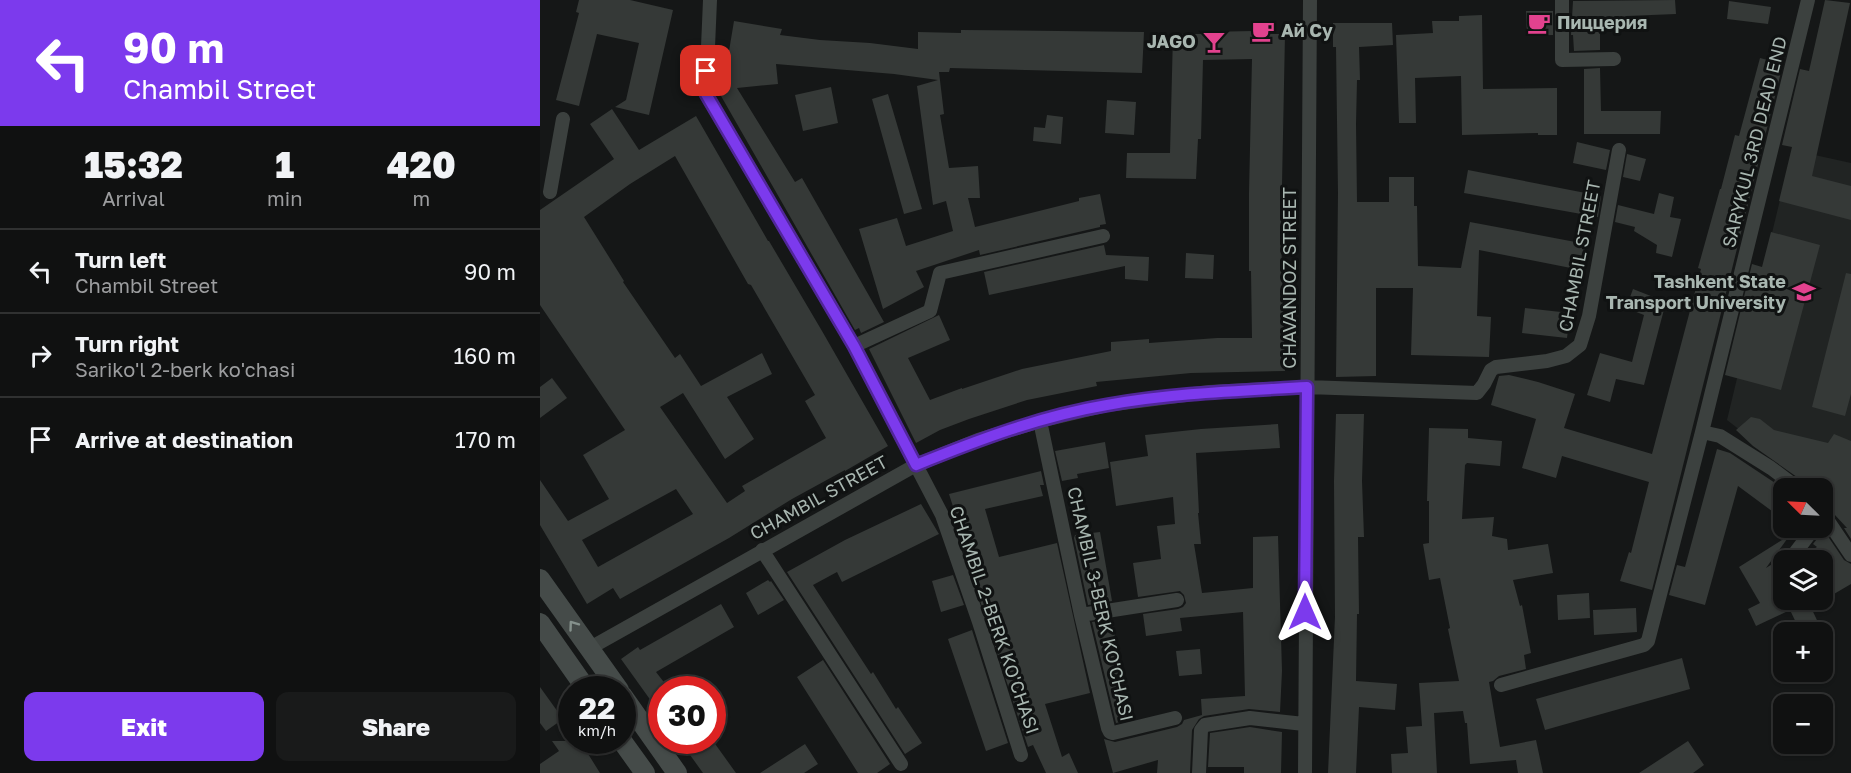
<!DOCTYPE html>
<html lang="en">
<head>
<meta charset="utf-8">
<style>
	:root { --surface:#101111; --page:#191a1a; --text:#f1f3f6; --muted:#9c9d9f; --line:#303131; --accent:#7c3aed }
	body { margin:0; font-family:"Golos Text",sans-serif; background:var(--page); color:var(--text); height:100vh; display:flex; flex-direction:column; font-size:22px; white-space:nowrap }
	* { box-sizing:border-box; margin:0 }
	p { font-size:20px; color:var(--muted) }
	.icon { flex:none; width:33px; height:33px; fill:none; stroke:currentColor; stroke-width:2; stroke-linecap:round; stroke-linejoin:round }
	.map { position:relative; flex:1; overflow:hidden }
	.details { display:flex; flex-direction:column; background:var(--surface); width:540px }
	.details>* { flex:none }
	.top-card { background:#7c3aed; color:#fff; overflow:hidden }
	.needle { width:39px; rotate:294deg }
	.controls { position:absolute; left:1233px; top:478px; display:grid; gap:12px }
	.controls a { display:grid; place-items:center; width:60px; height:60px; border-radius:12px; background:var(--surface); box-shadow:0 2px 4px #0004,0 0 0 2px var(--line); font-size:30px }
	.speed { position:absolute; left:18px; top:676px; display:flex; gap:12px; font-size:30px; font-weight:700; text-align:center }
	.speed>* { display:grid; place-content:center; width:78px; height:78px; border-radius:50%; background:var(--surface); box-shadow:0 2px 4px #0004,0 0 0 2px var(--line); line-height:1 }
	.speed small { font-size:15px; font-weight:400 }
	.speed .limit { border:9px solid #d22; background:#fff; color:#111 }
	.pin { position:absolute; display:grid; place-items:center; width:51px; height:51px; color:#fff; margin:-26px; border-radius:12px; box-shadow:0 3px 9px #0006 }
	.me { position:absolute; width:66px; margin:-33px; rotate:0deg; stroke-linejoin:round; filter:drop-shadow(0 0 4px #0008) }
	.turn { display:flex; align-items:center; gap:21px; height:126px; padding:0 24px; font-size:27px }
	.turn .icon { width:78px; height:78px; stroke-width:2.5 }
	.turn b { display:block; font-size:42px; line-height:51px }
	.eta { display:flex; justify-content:space-evenly; align-items:center; height:102px; text-align:center }
	.eta b { font-size:36px; font-weight:800; line-height:42px }
	.button { display:flex; gap:12px; margin-top:auto; padding:12px 24px }
	.button a { flex:1; height:69px; border-radius:12px; background:var(--accent); color:#fff; font-size:24px; font-weight:800; line-height:69px; text-align:center }
	.button a+a { background:var(--page); color:var(--text) }
	ul { padding:0; list-style:none }
	li { display:flex; align-items:center; gap:18px; height:84px; padding:0 24px; border-top:2px solid var(--line) }
	li div { flex:1 }
	li b { display:block; font-size:22px }
	li em { font-style:normal }
	main { display:flex; flex:1; min-height:0 }
	.map>svg:first-child { display:block }
</style>
</head>
<body>
<main>
<section class="details">
<div class="top-card">
<div class="turn"><svg class="icon" aria-label="left" viewBox="0 0 24 24"><path d="M17 20v-9H6M10 6l-5 5 5 5"/></svg><div><b>90 m</b>Chambil Street</div></div>
</div>
<div class="eta">
<div><b>15:32</b><p>Arrival</p></div>
<div><b>1</b><p>min</p></div>
<div><b>420</b><p>m</p></div>
</div>
<ul>
<li><svg class="icon" aria-label="left" viewBox="0 0 24 24"><path d="M17 20v-9H6M10 6l-5 5 5 5"/></svg><div><b>Turn left</b><p>Chambil Street</p></div><em>90 m</em></li>
<li><svg class="icon" aria-label="right" viewBox="0 0 24 24"><path d="M7 20v-9h11M14 6l5 5-5 5"/></svg><div><b>Turn right</b><p>Sariko'l 2-berk ko'chasi</p></div><em>160 m</em></li>
<li><svg class="icon" aria-label="arrive" viewBox="0 0 24 24"><path d="M6 21V4h12l-3 4 3 4H6"/></svg><div><b>Arrive at destination</b></div><em>170 m</em></li>
</ul>
<div class="button"><a>Exit</a><a>Share</a></div>
</section>
<div class="map">
<svg width="1311" height="773" viewBox="0 0 1311 773">
	<rect width="100%" height="100%" fill="#151717"/>
	<path fill="#212423" d="M 1252,150 L 1311,163 L 1311,528 L 1282,489 L 1275,489 L 1187,420 Z"/>
	<path fill="#353937" fill-rule="evenodd" d="M 39,0 L 90,0 L 133,10 L 109,115 L 75,107 L 86,100 L 99,43 L 57,34 L 39,106 L 16,100 L 39,13 L 36,12 Z
		M 1135,0 L 1136,14 L 1087,16 L 1087,22 L 1060,23 L 1060,50 L 1034,51 L 1033,35 L 1031,35 L 1033,1 Z
		M 1285,0 L 1310,3 L 1272,176 L 1311,186 L 1311,220 L 1239,201 L 1252,147 L 1242,145 L 1260,69 L 1269,71 Z
		M 1189,1 L 1231,7 L 1228,24 L 1187,19 Z
		M 986,11 L 1013,11 L 1013,35 L 987,36 Z
		M 942,15 L 943,89 L 1017,88 L 1017,135 L 998,135 L 998,133 L 922,135 L 921,76 L 875,78 L 876,123 L 859,123 L 856,35 L 893,33 L 892,21 L 919,21 L 919,16 Z
		M 194,21 L 242,29 L 240,35 L 280,40 L 330,43 L 378,49 L 378,32 L 421,33 L 421,30 L 604,32 L 602,73 L 410,68 L 409,72 L 399,72 L 404,114 L 400,115 L 409,168 L 438,166 L 440,198 L 428,198 L 435,227 L 539,201 L 539,198 L 560,194 L 566,224 L 560,225 L 560,227 L 440,255 L 439,250 L 376,271 L 384,287 L 343,309 L 319,229 L 357,218 L 366,246 L 413,231 L 406,201 L 393,205 L 377,86 L 398,80 L 354,74 L 236,64 L 238,84 L 197,88 L 255,182 L 262,178 L 344,322 L 321,333 L 319,328 L 315,330 L 181,96 L 180,58 L 188,57 Z
		M 793,23 L 852,23 L 853,45 L 819,47 L 820,80 L 817,80 L 816,124 L 817,202 L 849,202 L 849,177 L 874,177 L 874,206 L 877,206 L 878,266 L 921,268 L 930,222 L 1046,244 L 1041,270 L 939,250 L 937,316 L 951,317 L 949,357 L 871,355 L 873,288 L 836,288 L 836,376 L 796,377 L 798,193 L 796,47 L 793,47 Z
		M 713,31 L 713,34 L 745,34 L 741,234 L 745,371 L 651,373 L 556,382 L 557,386 L 487,400 L 429,419 L 400,430 L 376,443 L 329,349 L 399,315 L 410,340 L 368,358 L 390,400 L 422,388 L 422,389 L 482,369 L 571,351 L 571,342 L 609,339 L 609,343 L 677,338 L 712,338 L 711,271 L 709,271 L 709,193 L 712,59 L 663,60 L 661,139 L 658,139 L 656,179 L 586,178 L 587,153 L 630,153 L 633,34 L 665,34 L 665,32 Z
		M 1220,58 L 1243,64 L 1112,590 L 1080,581 L 1089,552 L 1091,553 L 1109,482 L 1022,456 L 1016,478 L 982,468 L 996,419 L 951,405 L 959,376 L 969,375 L 998,382 L 1035,394 L 1024,428 L 1112,454 L 1161,269 L 1158,268 L 1180,189 L 1181,189 L 1195,135 L 1199,136 Z
		M 1060,68 L 1061,111 L 1121,111 L 1120,134 L 1044,134 L 1044,69 Z
		M 291,87 L 298,123 L 263,131 L 255,95 Z
		M 348,94 L 382,209 L 364,214 L 332,99 Z
		M 567,100 L 596,102 L 594,135 L 565,133 Z
		M 72,109 L 99,150 L 156,116 L 228,241 L 229,241 L 282,331 L 348,446 L 305,471 L 305,470 L 252,499 L 189,538 L 80,599 L 73,588 L 47,604 L 0,525 L 0,480 L 28,521 L 69,499 L 43,455 L 85,430 L 0,305 L 0,210 L 74,159 L 50,124 ZM 135,156 L 208,284 L 211,285 L 275,395 L 265,401 L 286,438 L 202,486 L 205,491 L 187,503 L 120,407 L 143,393 L 185,459 L 214,439 L 187,397 L 232,374 L 222,353 L 161,386 L 140,354 L 135,358 L 83,282 L 84,281 L 44,217 L 90,184 ZM 136,489 L 153,514 L 58,567 L 42,540 Z
		M 507,115 L 523,117 L 521,144 L 493,141 L 494,127 L 505,128 Z
		M 1037,142 L 1070,150 L 1066,170 L 1033,163 Z
		M 1087,154 L 1106,159 L 1100,181 L 1083,177 Z
		M 928,170 L 1061,196 L 1058,217 L 924,193 Z
		M 1119,193 L 1134,197 L 1130,217 L 1141,219 L 1132,257 L 1116,253 L 1117,245 L 1094,231 L 1095,227 L 1075,222 L 1078,205 L 1114,214 Z
		M 1231,232 L 1280,245 L 1241,390 L 1185,375 L 1212,264 L 1222,267 Z
		M 564,245 L 566,255 L 609,257 L 608,281 L 585,279 L 585,266 L 449,295 L 444,272 Z
		M 646,253 L 674,255 L 673,279 L 645,278 Z
		M 1306,273 L 1311,274 L 1311,394 L 1305,416 L 1272,407 Z
		M 1093,289 L 1126,302 L 1104,385 L 1076,379 L 1070,402 L 1047,395 L 1060,353 L 1092,362 L 1104,315 L 1086,308 Z
		M 985,308 L 1030,313 L 1027,338 L 982,333 Z
		M 12,378 L 27,398 L 0,418 L 0,387 Z
		M 796,414 L 824,414 L 822,481 L 824,537 L 818,537 L 819,614 L 817,614 L 816,681 L 857,684 L 855,710 L 819,707 L 816,773 L 788,773 L 795,617 L 794,481 Z
		M 1211,417 L 1220,419 L 1234,430 L 1288,443 L 1294,434 L 1311,441 L 1311,539 L 1304,528 L 1307,528 L 1282,501 L 1282,489 L 1268,489 L 1264,482 L 1213,446 L 1196,430 Z
		M 738,424 L 740,448 L 656,453 L 659,513 L 658,513 L 661,544 L 654,544 L 662,593 L 713,588 L 713,537 L 738,536 L 742,671 L 740,712 L 709,709 L 664,716 L 659,719 L 652,730 L 650,773 L 617,773 L 618,760 L 573,773 L 564,739 L 575,742 L 637,727 L 642,724 L 644,720 L 662,715 L 661,699 L 705,696 L 703,612 L 640,618 L 642,631 L 606,636 L 603,614 L 638,609 L 643,607 L 646,603 L 644,595 L 640,591 L 598,597 L 593,563 L 621,559 L 617,526 L 635,524 L 633,497 L 576,506 L 570,462 L 608,456 L 605,435 L 661,429 Z
		M 889,428 L 928,429 L 928,438 L 962,441 L 960,466 L 927,463 L 925,465 L 922,519 L 954,517 L 952,536 L 967,539 L 968,550 L 1008,544 L 1013,573 L 973,580 L 980,606 L 982,605 L 991,653 L 984,655 L 986,669 L 959,676 L 953,681 L 949,682 L 960,747 L 996,740 L 1003,773 L 978,773 L 976,760 L 930,764 L 927,723 L 925,723 L 923,711 L 894,713 L 897,773 L 852,773 L 851,754 L 868,753 L 866,727 L 882,726 L 879,683 L 919,681 L 908,629 L 910,628 L 900,578 L 889,580 L 883,544 L 889,543 L 889,501 L 887,501 Z
		M 565,442 L 569,468 L 537,474 L 538,478 L 522,481 L 515,451 Z
		M 1177,449 L 1190,453 L 1244,489 L 1244,520 L 1198,486 L 1165,605 L 1129,595 L 1137,565 L 1145,567 Z
		M 501,471 L 504,485 L 500,485 L 503,496 L 445,509 L 459,557 L 517,543 L 550,693 L 505,704 L 522,757 L 529,753 L 538,773 L 506,773 L 493,745 L 488,747 L 430,570 L 432,569 L 432,566 L 409,494 Z
		M 381,504 L 399,534 L 302,582 L 297,572 L 273,585 L 331,674 L 333,672 L 356,709 L 358,707 L 382,743 L 365,754 L 247,572 L 305,540 Z
		M 560,532 L 572,601 L 548,605 L 534,538 L 535,535 Z
		M 1285,532 L 1304,560 L 1311,564 L 1311,584 L 1282,601 L 1282,561 L 1260,561 L 1265,554 L 1277,547 L 1273,544 L 1280,535 Z
		M 1250,535 L 1226,568 L 1237,561 L 1244,572 L 1244,600 L 1271,600 L 1268,601 L 1283,633 L 1261,633 L 1250,610 L 1216,626 L 1208,609 L 1220,603 L 1199,567 Z
		M 413,575 L 424,605 L 401,612 L 392,581 Z
		M 228,580 L 230,582 L 231,581 L 244,600 L 218,615 L 206,593 Z
		M 1049,593 L 1050,618 L 1018,620 L 1017,595 Z
		M 181,604 L 194,627 L 116,672 L 130,690 L 122,690 L 122,699 L 114,705 L 81,659 L 98,647 L 100,650 Z
		M 1096,608 L 1097,632 L 1054,635 L 1053,610 Z
		M 572,619 L 577,651 L 576,651 L 589,720 L 576,723 L 552,622 Z
		M 432,630 L 468,743 L 446,751 L 408,639 Z
		M 660,649 L 662,674 L 639,676 L 636,651 Z
		M 1142,658 L 1150,689 L 1005,730 L 996,699 Z
		M 283,660 L 350,764 L 337,773 L 318,773 L 257,677 Z
		M 0,687 L 23,719 L 6,731 L 0,723 Z
		M 710,727 L 742,732 L 741,773 L 704,773 L 704,767 L 668,767 L 670,733 Z
		M 12,741 L 40,741 L 60,773 L 0,773 L 0,764 L 19,751 Z
		M 140,741 L 173,741 L 196,773 L 163,773 Z
		M 1148,741 L 1164,765 L 1153,773 L 1099,773 Z
		M 265,744 L 278,764 L 264,773 L 220,773 Z"/>
	<g fill="none" stroke-linecap="round" stroke-linejoin="round">
		<path stroke="#3c413f" stroke-width="14" d="M 170,0 L 166,94 L 314,346 L 402,515 L 439,622 L 481,755
			M 1022,0 L 1022,60 L 1074,59
			M 10,192 L 23,119
			M 314,346 L 390,311 L 400,273 L 563,236
			M 500,421 L 541,615 L 568,728 L 570,732 L 573,733 L 635,718
			M 1162,432 L 1180,436 L 1231,468 L 1259,489
			M 1282,512 L 1311,555
			M 222,550 L 361,764
			M 1252,557 L 1274,528
			M 541,615 L 637,600
			M 50,648 L 376,465 L 438,440 L 500,421 L 567,405 L 669,392 L 767,387 L 937,393 L 944,384 L 951,370 L 956,367 L 1007,361 L 1026,356 L 1040,345 L 1049,316 L 1079,150
			M 961,685 L 1104,645 L 1108,641 L 1162,432 L 1268,0
			M 659,773 L 661,730 L 665,725 L 710,718 L 764,724
			M 765,773 L 770,0"/>
		<path stroke="#454b49" stroke-width="20" d="M 0,579 L 79,690
			M 0,623 L 47,690
			M 82,695 L 137,773
			M 82,741 L 105,773"/>
	</g>
	<defs><path id="oneway-chevron" d="M-2-3.5L2.5 0L-2 3.5" fill="none" stroke-width="1.6" stroke-linecap="round" stroke-linejoin="round" transform="scale(1.5)"/></defs>
	<use stroke="#85918c" href="#oneway-chevron" transform="translate(33 625) rotate(-126)"/>
	<g fill="none" stroke-linecap="round" stroke-linejoin="round">
		<g stroke="#51269a" stroke-width="15">
			<path id="route" d="M 166,71 L 166,94 L 314,346 L 376,465 C 438,440 501,416 567,405 C 633,393 700,391 767,387 L 765,612"/>
		</g>
		<use href="#route" stroke="#7c3aed" stroke-width="10"/>
	</g>
	<defs>
		<g id="cafe-bare" transform="scale(1.8)"><path d="M-5.5-4.5H6V0H3Q3 3.5 0 3.5H-2.5Q-5.5 3.5-5.5 0ZM3-3.2v2h1.7v-2ZM-6 4.5H4V6H-6Z" fill="#e2428e" stroke="#101212" stroke-width="2.5" paint-order="stroke"/></g>
		<g id="bar-bare" transform="scale(1.8)"><path d="M-6-5H6L.8 .8V4.5H3.5V6h-7V4.5H-.8V.8Z" fill="#e2428e" stroke="#101212" stroke-width="2.5" paint-order="stroke"/></g>
		<g id="university-bare" transform="scale(1.8)"><path d="M0-5L7-2L0 1L-7-2ZM-4 1L0 2.5L4 1V4Q0 6-4 4Z" fill="#e2428e" stroke="#101212" stroke-width="2.5" paint-order="stroke"/></g>
	</defs>
	<g fill-rule="evenodd">
		<use href="#cafe-bare" x="999" y="23"/>
		<use href="#cafe-bare" x="723" y="31"/>
		<use href="#bar-bare" x="674" y="42"/>
		<use href="#university-bare" x="1264" y="292"/>
	</g>
	<g text-anchor="middle" stroke-width="6" stroke-linejoin="round" paint-order="stroke">
		<g font-size="18" font-weight="bold" fill="#a8b6b0" stroke="#101212" text-anchor="start">
			<text x="1017" y="29">Пиццерия</text>
			<text x="741" y="37">Ай Су</text>
			<text x="656" y="48" text-anchor="end">JAGO</text>
			<text x="1246" y="288" text-anchor="end">Tashkent State<tspan x="1246" dy="21">Transport University</tspan></text>
		</g>
		<g font-size="18" fill="#a8b6b0" stroke="#101212">
			<text transform="translate(1215 142) rotate(-76)" y="6">SARYKUL 3RD DEAD END</text>
			<text transform="translate(1040 256) rotate(-79)" y="6">CHAMBIL STREET</text>
			<text transform="translate(750 278) rotate(-90)" y="6">CHAVANDOZ STREET</text>
			<text transform="translate(279 498) rotate(-29)" y="6">CHAMBIL STREET</text>
			<text transform="translate(560 604) rotate(77)" y="6">CHAMBIL 3-BERK KO'CHASI</text>
			<text transform="translate(454 620) rotate(71)" y="6">CHAMBIL 2-BERK KO'CHASI</text>
		</g>
	</g>
</svg>
<div class="controls">
<a><svg class="needle" viewBox="-14 -14 28 28"><path d="M0-13l5 13h-10z" fill="#e53935"/><path d="M0 13l5-13h-10z" fill="#9c9d9f"/></svg></a>
<a><svg class="icon" aria-label="layers" viewBox="0 0 24 24"><path d="M12 4l9 5-9 5-9-5zM3 14l9 5 9-5"/></svg></a>
<a>+</a>
<a>−</a>
</div>
<div class="speed"><div>22<small>km/h</small></div><div class="limit">30</div></div>
<div class="pin" style="left:166px;top:71px;background:#d93025"><svg class="icon" aria-label="arrive" viewBox="0 0 24 24"><path d="M6 21V4h12l-3 4 3 4H6"/></svg></div>
<svg class="me" style="left:765px;top:612px" viewBox="-20 -20 40 40"><path d="M0-17L14 15 0 8-14 15z" fill="#7c3aed" stroke="#fff" stroke-width="4"/></svg>
</div>
</main>
</body>
</html>
